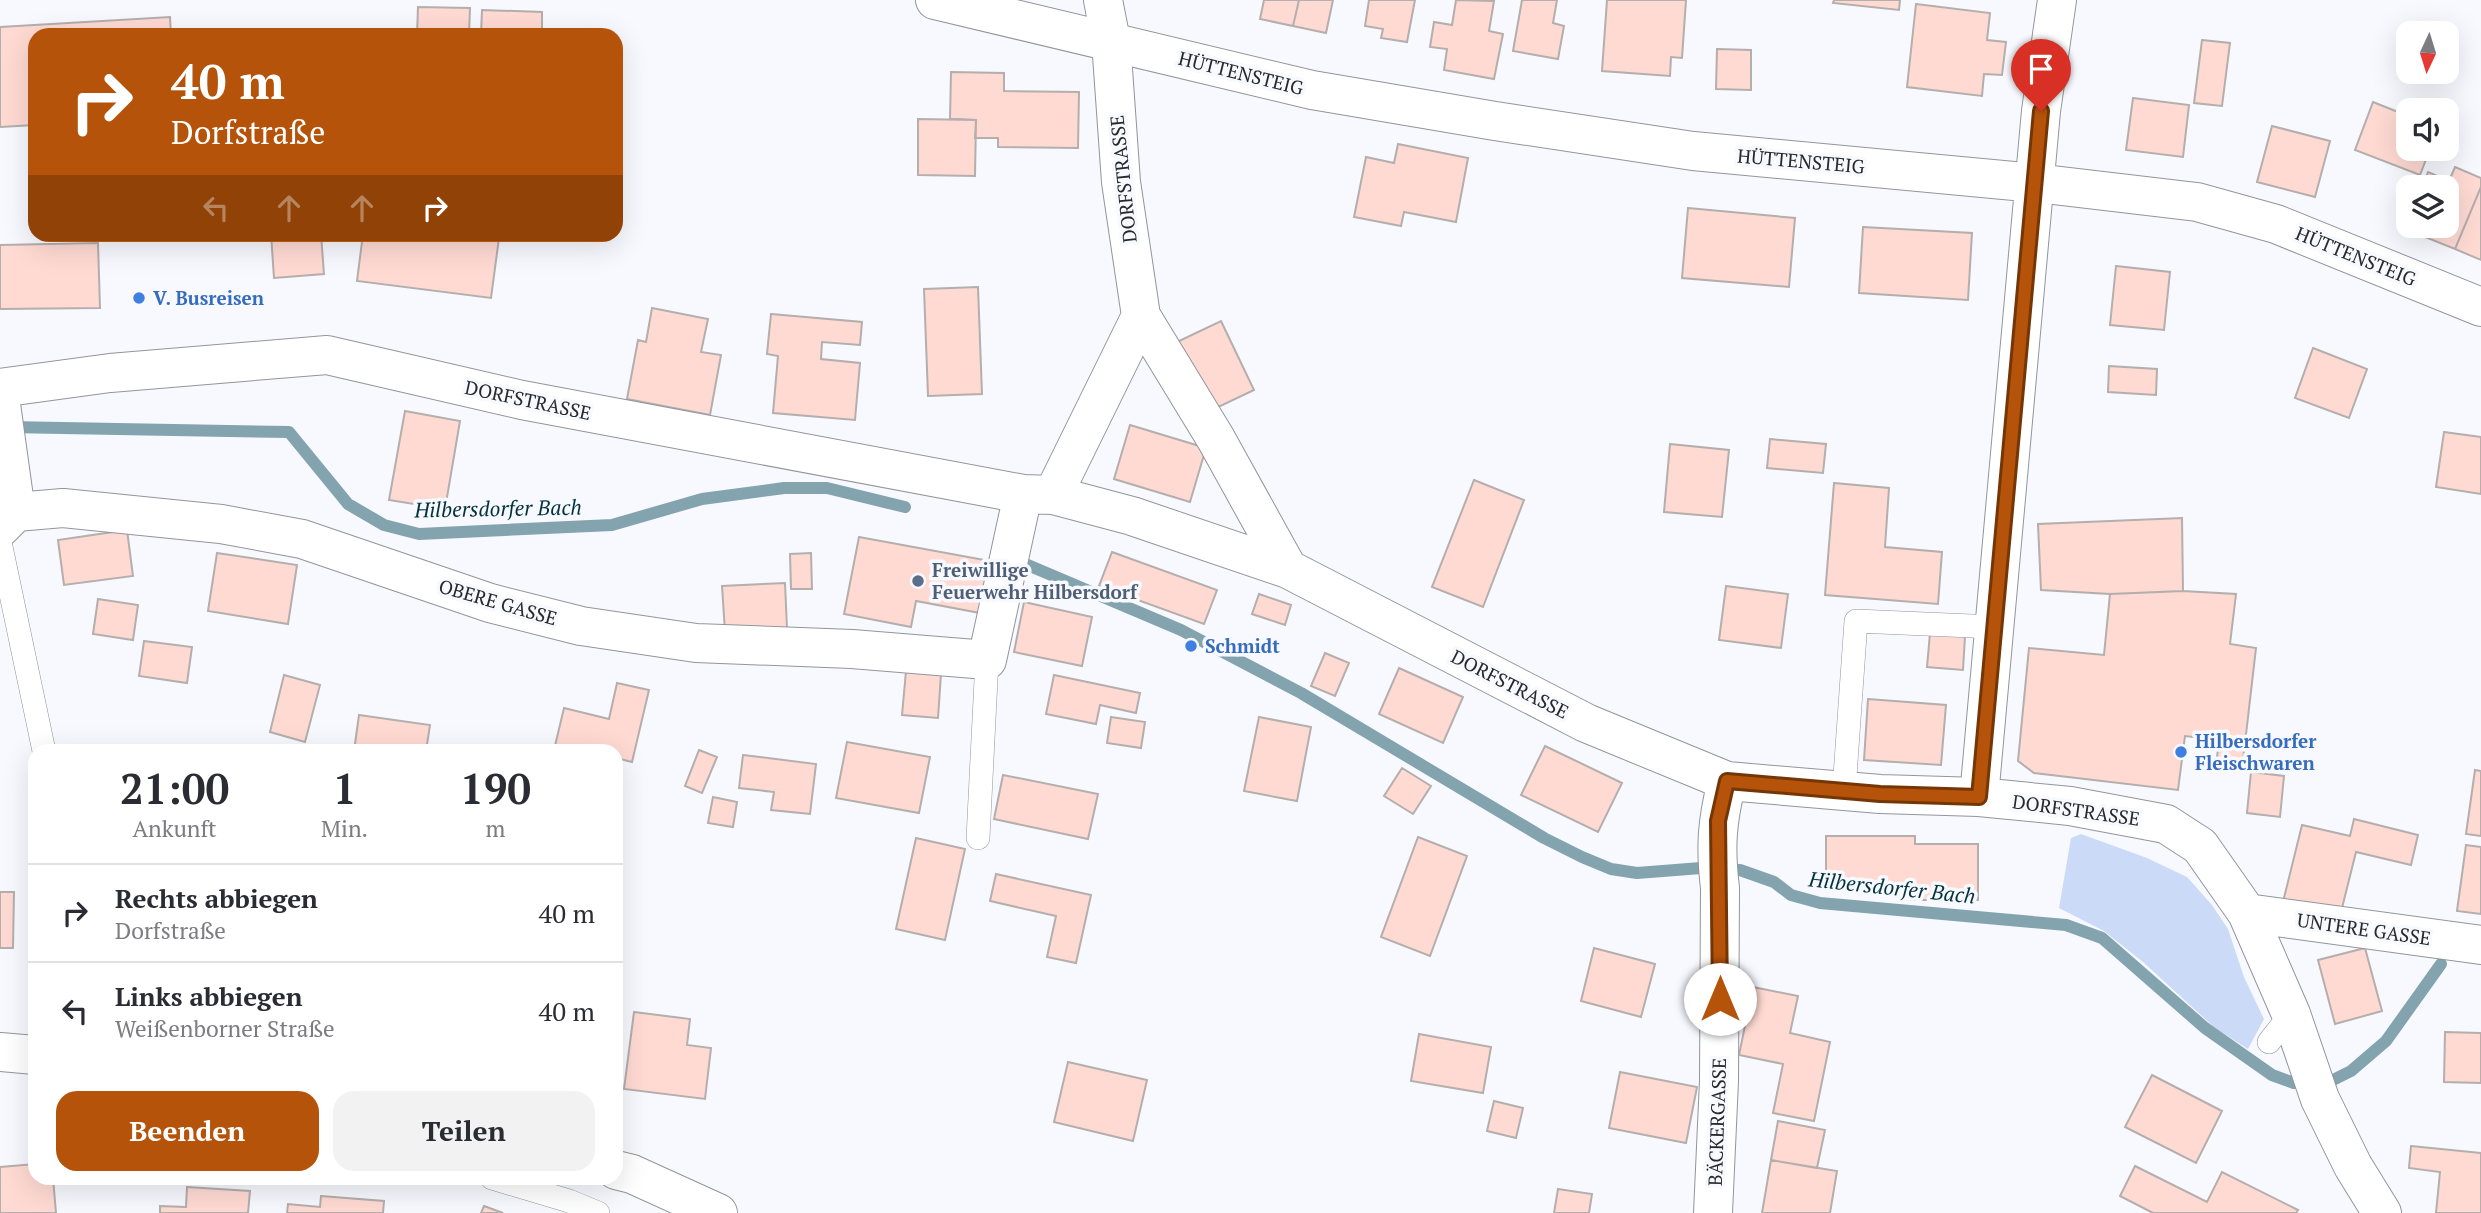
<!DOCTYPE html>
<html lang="de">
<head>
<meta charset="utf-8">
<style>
	:root { --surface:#fff; --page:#f2f2f3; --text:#2b2b33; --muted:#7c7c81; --line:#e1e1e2; --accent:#b45309 }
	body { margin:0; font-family:"PT Serif",serif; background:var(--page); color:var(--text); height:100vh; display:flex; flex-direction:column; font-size:26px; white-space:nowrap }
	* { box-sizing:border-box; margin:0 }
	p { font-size:23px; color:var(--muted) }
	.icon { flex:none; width:38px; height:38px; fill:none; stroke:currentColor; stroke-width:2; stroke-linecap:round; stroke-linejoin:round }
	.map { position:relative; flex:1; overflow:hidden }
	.panel { position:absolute; left:28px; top:744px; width:595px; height:441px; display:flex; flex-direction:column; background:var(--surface); border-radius:21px; box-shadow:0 7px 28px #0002 }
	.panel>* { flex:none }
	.hud { position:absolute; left:28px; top:28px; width:595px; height:214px; border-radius:21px; box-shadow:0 7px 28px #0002; background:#b45309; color:#fff; overflow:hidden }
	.needle { width:46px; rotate:184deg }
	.fabs { position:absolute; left:2396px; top:21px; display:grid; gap:14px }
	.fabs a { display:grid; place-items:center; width:63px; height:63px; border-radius:14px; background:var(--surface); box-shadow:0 7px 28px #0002; font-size:35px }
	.pin { position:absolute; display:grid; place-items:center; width:60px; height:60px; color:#fff; margin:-72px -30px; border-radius:50% 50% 50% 0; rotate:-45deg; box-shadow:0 0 7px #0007 }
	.pin .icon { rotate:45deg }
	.me { position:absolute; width:77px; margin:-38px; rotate:0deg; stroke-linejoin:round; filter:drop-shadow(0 0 5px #0008) }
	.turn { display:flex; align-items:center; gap:24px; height:147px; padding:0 28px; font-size:32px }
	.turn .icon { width:91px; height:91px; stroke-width:2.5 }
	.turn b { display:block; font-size:49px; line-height:60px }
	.lanes { display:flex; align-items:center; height:66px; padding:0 28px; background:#0003; justify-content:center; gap:35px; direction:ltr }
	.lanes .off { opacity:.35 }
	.eta { display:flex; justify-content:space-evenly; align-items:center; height:119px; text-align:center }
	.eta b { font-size:42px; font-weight:700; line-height:49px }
	.primary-button { display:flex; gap:14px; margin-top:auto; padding:14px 28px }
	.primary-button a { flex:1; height:80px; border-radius:21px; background:var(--accent); color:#fff; font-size:28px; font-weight:700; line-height:80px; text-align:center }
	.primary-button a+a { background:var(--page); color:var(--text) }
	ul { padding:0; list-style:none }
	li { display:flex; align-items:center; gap:21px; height:98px; padding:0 28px; border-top:2px solid var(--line) }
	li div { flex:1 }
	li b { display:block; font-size:26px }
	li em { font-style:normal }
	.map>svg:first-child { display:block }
</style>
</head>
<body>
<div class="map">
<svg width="2481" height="1213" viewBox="0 0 2481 1213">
	<rect width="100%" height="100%" fill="#f7f9ff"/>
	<path fill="#cadaf7" d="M 2081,834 L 2147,858 L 2187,877 L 2212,905 L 2228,929 L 2244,977 L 2264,1019 L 2248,1049 L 2215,1028 L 2143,962 L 2104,931 L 2059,908 L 2071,838 Z"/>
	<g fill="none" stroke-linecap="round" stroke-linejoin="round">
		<path stroke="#83a4ae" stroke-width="12" d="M 7,427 L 289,432 L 348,504 L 384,525 L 419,534 L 612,525 L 702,499 L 784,488 L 827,488 L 905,507
			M 1023,563 L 1181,630 L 1301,693 L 1544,838 L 1582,857 L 1611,869 L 1637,873 L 1701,868 L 1740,870 L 1774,882 L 1791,895 L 1820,903 L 2066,925 L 2102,938 L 2205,1028 L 2272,1075 L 2294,1083 L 2331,1081 L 2351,1071 L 2386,1041 L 2441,964"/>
	</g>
	<path fill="#ffdad3" stroke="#b4aead" stroke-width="2" d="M 1264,0 L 1299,0 L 1293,26 L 1260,19 Z
		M 1299,0 L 1333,0 L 1326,33 L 1293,26 Z
		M 1369,0 L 1415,0 L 1407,42 L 1381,38 L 1383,29 L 1365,26 Z
		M 1456,0 L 1494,1 L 1489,31 L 1503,34 L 1494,79 L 1444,70 L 1447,49 L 1430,47 L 1434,22 L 1452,25 Z
		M 1522,0 L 1557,0 L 1553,23 L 1564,26 L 1558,59 L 1513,51 Z
		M 1607,0 L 1686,0 L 1682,58 L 1671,57 L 1670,76 L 1602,71 Z
		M 1834,0 L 1900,0 L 1899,10 L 1833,3 Z
		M 1916,4 L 1990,13 L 1987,40 L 2006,42 L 2002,75 L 1984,74 L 1982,96 L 1907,87 Z
		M 418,7 L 470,8 L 469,35 L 417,35 Z
		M 482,10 L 542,12 L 542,35 L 481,35 Z
		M 170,17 L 171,35 L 35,35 L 35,125 L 0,127 L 0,27 Z
		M 2202,40 L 2230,43 L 2222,106 L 2194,103 Z
		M 1717,49 L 1751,50 L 1751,90 L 1716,89 Z
		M 951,72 L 1004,73 L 1004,91 L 1079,92 L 1078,148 L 998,147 L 998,138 L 975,138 L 976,120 L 950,119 Z
		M 2133,98 L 2189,105 L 2183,157 L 2126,150 Z
		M 2373,102 L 2408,116 L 2408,149 L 2430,149 L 2420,175 L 2355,150 Z
		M 918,119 L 976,120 L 975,176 L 918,175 Z
		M 2272,126 L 2330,141 L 2315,197 L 2257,182 Z
		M 1398,144 L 1468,158 L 1456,222 L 1404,212 L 1401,226 L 1354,217 L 1366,157 L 1394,163 Z
		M 2455,167 L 2481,178 L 2481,187 L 2455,249 L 2405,229 L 2408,221 L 2408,226 L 2446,226 L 2446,187 L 2422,187 L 2428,172 L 2449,181 Z
		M 2481,187 L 2481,260 L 2455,249 Z
		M 1688,208 L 1795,218 L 1789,287 L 1682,278 Z
		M 1863,227 L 1972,233 L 1968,300 L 1859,293 Z
		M 271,234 L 321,234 L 324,274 L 274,278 Z
		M 363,234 L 475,234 L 499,238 L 491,298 L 357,281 Z
		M 98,243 L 100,308 L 0,309 L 0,245 Z
		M 2116,266 L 2170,272 L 2164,330 L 2110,325 Z
		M 978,287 L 982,394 L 928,396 L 924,289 Z
		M 652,308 L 708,319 L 701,352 L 721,355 L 710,415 L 627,399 L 638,340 L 646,342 Z
		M 771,314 L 862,322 L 860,345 L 822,342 L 821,359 L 860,363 L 855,420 L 773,413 L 778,356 L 767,354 Z
		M 1221,321 L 1254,390 L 1210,411 L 1177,342 Z
		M 2313,348 L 2367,369 L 2349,418 L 2295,398 Z
		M 2109,366 L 2157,369 L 2156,395 L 2108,392 Z
		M 405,411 L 460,421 L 445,509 L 389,500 Z
		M 1130,425 L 1206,448 L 1190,502 L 1114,479 Z
		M 2444,432 L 2481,437 L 2481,494 L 2436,487 Z
		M 1770,439 L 1826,444 L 1823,473 L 1767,468 Z
		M 1670,444 L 1729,450 L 1722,517 L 1664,512 Z
		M 1474,480 L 1524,500 L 1483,607 L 1432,587 Z
		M 1834,483 L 1889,488 L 1885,547 L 1942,552 L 1938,604 L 1825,595 Z
		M 2182,518 L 2183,591 L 2110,594 L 2041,590 L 2038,524 Z
		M 127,530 L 133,576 L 64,585 L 58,540 Z
		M 859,537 L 990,561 L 980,613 L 916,601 L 911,627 L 844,614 Z
		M 1112,552 L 1217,590 L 1204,624 L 1099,586 Z
		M 217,553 L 297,565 L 288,624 L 208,611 Z
		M 811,553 L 812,589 L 791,589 L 790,554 Z
		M 785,583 L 787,628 L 725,632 L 722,586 Z
		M 1726,586 L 1788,594 L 1781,648 L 1719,640 Z
		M 2183,591 L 2236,594 L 2230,644 L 2256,648 L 2242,769 L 2216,766 L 2219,740 L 2185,736 L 2178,790 L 2034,773 L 2018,761 L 2029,648 L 2104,655 L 2110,594 Z
		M 1259,594 L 1291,605 L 1285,625 L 1252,614 Z
		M 98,599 L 138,605 L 133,640 L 93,634 Z
		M 1024,602 L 1092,617 L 1082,666 L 1014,652 Z
		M 1930,633 L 1965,636 L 1963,670 L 1927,667 Z
		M 144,641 L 192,647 L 187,683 L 139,676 Z
		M 1325,653 L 1349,663 L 1335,696 L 1311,686 Z
		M 1399,668 L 1463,697 L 1443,743 L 1379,714 Z
		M 906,671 L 941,674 L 938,718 L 902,715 Z
		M 284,675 L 320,685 L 305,742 L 270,732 Z
		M 1054,675 L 1140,693 L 1136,713 L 1100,705 L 1096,724 L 1046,714 Z
		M 617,683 L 649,690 L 632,762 L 616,758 L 616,751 L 554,750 L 564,708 L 609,719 Z
		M 1868,699 L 1946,705 L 1941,765 L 1864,760 Z
		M 359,715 L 430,725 L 426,751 L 354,751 Z
		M 1111,717 L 1145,722 L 1141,748 L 1107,743 Z
		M 1259,717 L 1311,727 L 1297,801 L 1244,791 Z
		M 847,742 L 930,757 L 919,813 L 836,798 Z
		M 1545,746 L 1622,783 L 1598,832 L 1521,795 Z
		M 699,750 L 717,757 L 702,793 L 685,786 Z
		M 743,755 L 816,764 L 810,814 L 771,810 L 774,792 L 739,788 Z
		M 1402,768 L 1431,786 L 1413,814 L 1384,796 Z
		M 2475,770 L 2481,771 L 2481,836 L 2466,834 Z
		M 2251,772 L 2284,776 L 2280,817 L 2247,813 Z
		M 1003,775 L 1098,794 L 1088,839 L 994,819 Z
		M 713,797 L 737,802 L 733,827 L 708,823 Z
		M 2354,819 L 2418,835 L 2411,865 L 2356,852 L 2340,916 L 2283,902 L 2302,825 L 2350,836 Z
		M 1826,836 L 1915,836 L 1915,844 L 1978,844 L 1978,900 L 1911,900 L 1911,890 L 1826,890 Z
		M 1418,837 L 1467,856 L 1430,956 L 1381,937 Z
		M 916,838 L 965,849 L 945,940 L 896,929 Z
		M 2466,845 L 2481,847 L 2481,914 L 2457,911 Z
		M 996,874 L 1091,895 L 1076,963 L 1047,957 L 1056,916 L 990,901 Z
		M 0,892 L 14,892 L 13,948 L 0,948 Z
		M 1594,948 L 1655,964 L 1641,1017 L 1581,1001 Z
		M 2365,948 L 2382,1011 L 2335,1024 L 2318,960 Z
		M 1753,987 L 1798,996 L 1790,1033 L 1830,1042 L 1814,1121 L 1773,1113 L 1783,1064 L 1739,1055 Z
		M 634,1012 L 690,1019 L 687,1045 L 711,1048 L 705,1099 L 624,1089 Z
		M 2445,1032 L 2481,1033 L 2481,1083 L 2444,1082 Z
		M 1419,1034 L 1491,1047 L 1483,1093 L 1411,1081 Z
		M 1068,1062 L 1147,1080 L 1133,1141 L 1054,1122 Z
		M 1620,1072 L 1697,1087 L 1686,1143 L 1609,1128 Z
		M 2152,1075 L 2222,1111 L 2196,1163 L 2125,1127 Z
		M 1494,1101 L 1523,1108 L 1516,1138 L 1487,1131 Z
		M 1778,1121 L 1825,1130 L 1817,1168 L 1771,1160 Z
		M 2411,1146 L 2481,1153 L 2481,1213 L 2436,1213 L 2440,1172 L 2409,1168 Z
		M 1771,1160 L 1837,1171 L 1830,1213 L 1762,1213 Z
		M 35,1164 L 35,1178 L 53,1178 L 56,1213 L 0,1213 L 0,1167 Z
		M 2135,1166 L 2207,1202 L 2222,1172 L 2298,1210 L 2296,1213 L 2153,1213 L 2120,1196 Z
		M 187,1187 L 250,1191 L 248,1213 L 160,1213 L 160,1206 L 186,1207 Z
		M 1558,1189 L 1592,1194 L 1589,1213 L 1554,1213 Z
		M 321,1196 L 384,1201 L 383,1213 L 287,1213 L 288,1204 L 320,1207 Z
		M 484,1206 L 503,1213 L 481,1213 Z"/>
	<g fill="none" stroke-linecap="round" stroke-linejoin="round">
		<g stroke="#92959a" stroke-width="24">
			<path id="lane" d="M 0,542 L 44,751
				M 1844,790 L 1856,621 L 1995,627
				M 978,838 L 987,660
				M 2269,1042 L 2291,1014
				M 492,1178 L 569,1201 L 598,1213"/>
		</g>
		<g stroke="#92959a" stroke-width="40">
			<path id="street" d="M 935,0 L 1312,90 L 1495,121 L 1693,151 L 2036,183 L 2197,202 L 2276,224 L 2481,307
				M 1103,0 L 1111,41 L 1121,182 L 1141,316 L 1216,439 L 1288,569
				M 0,388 L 110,373 L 327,355 L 522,400 L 1023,494 L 1053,495 L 1132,516 L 1288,569 L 1586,723 L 1727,781 L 1880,794 L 1979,797 L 2070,806 L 2166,824 L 2200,846 L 2247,913 L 2291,1014 L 2320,1099 L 2353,1166 L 2382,1213
				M 0,397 L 16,512
				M 1053,495 L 1141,316
				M 0,528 L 16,512 L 63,508 L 221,524 L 302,539 L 490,603 L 581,626 L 696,643 L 852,649 L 987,660 L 1023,494
				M 1979,797 L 2041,111 L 2057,0
				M 2247,913 L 2481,945
				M 1713,1213 L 1719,1081 L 1720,888 C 1715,846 1717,822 1727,781"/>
		</g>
		<g stroke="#92959a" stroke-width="40">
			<path id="secondary" d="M 0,1052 L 35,1055
				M 616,1170 L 632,1174 L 718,1213"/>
		</g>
		<use href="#lane" stroke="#fff" stroke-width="23"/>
		<use href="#street" stroke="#fff" stroke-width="38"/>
		<use href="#secondary" stroke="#fff" stroke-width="38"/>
	</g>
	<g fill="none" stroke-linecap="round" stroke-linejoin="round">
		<g stroke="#753606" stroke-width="18">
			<path id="route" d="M 1720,999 L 1718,821 L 1727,781 L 1880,794 L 1979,797 L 2041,111"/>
		</g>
		<use href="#route" stroke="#b45309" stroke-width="12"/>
	</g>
	<g fill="#3f7fe0" stroke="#f7f9ff" stroke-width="2.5">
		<circle cx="139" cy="298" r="7"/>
		<circle cx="1191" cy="646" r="7"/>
		<circle cx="2181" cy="752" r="7"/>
	</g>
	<circle fill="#5c6f8a" stroke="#f7f9ff" stroke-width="2.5" cx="918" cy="581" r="7"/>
	<g text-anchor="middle" stroke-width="7" stroke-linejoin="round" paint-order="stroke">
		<g font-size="19" fill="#28292b" stroke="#f7f9ff">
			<text transform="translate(1241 73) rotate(14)" y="7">HÜTTENSTEIG</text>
			<text transform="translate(1801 161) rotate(5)" y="7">HÜTTENSTEIG</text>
			<text transform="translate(1123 179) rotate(-96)" y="7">DORFSTRASSE</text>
			<text transform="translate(2356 256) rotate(22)" y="7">HÜTTENSTEIG</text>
			<text transform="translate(528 400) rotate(12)" y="7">DORFSTRASSE</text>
			<text transform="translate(498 602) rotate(16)" y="7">OBERE GASSE</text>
			<text transform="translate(1510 684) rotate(27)" y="7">DORFSTRASSE</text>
			<text transform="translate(2076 810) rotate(8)" y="7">DORFSTRASSE</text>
			<text transform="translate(2364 929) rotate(8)" y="7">UNTERE GASSE</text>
			<text transform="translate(1717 1122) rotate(-88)" y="7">BÄCKERGASSE</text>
		</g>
		<g font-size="19" font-weight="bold" fill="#366cbe" stroke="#f7f9ff" text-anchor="start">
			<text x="153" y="305">V. Busreisen</text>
			<text x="1205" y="653">Schmidt</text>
			<text x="2195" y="748">Hilbersdorfer<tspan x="2195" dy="22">Fleischwaren</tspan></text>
		</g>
		<g font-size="19" font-weight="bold" fill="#4e5e75" stroke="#f7f9ff" text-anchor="start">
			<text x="932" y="577">Freiwillige<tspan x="932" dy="22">Feuerwehr Hilbersdorf</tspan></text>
		</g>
		<g font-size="21" font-style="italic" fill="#04323c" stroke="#f7f9ff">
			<text transform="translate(498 509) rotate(-1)" y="7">Hilbersdorfer Bach</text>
			<text transform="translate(1892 888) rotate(6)" y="7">Hilbersdorfer Bach</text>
		</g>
	</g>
</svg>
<div class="fabs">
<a><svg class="needle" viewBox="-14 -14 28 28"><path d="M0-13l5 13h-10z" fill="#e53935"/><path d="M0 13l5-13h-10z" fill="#7c7c81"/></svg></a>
<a><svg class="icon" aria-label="sound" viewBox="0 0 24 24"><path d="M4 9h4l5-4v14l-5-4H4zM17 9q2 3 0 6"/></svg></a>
<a><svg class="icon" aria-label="layers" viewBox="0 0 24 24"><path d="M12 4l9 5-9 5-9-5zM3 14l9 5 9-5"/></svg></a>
</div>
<div class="pin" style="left:2041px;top:111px;background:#d93025"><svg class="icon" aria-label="arrive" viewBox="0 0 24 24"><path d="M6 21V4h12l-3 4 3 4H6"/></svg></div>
<svg class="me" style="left:1720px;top:999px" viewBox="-20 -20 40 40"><circle r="19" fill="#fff"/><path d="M0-13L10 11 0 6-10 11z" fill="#b45309"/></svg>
<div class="hud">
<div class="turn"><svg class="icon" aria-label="right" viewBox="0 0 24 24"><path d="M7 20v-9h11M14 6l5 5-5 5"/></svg><div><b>40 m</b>Dorfstraße</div></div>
<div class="lanes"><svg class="icon off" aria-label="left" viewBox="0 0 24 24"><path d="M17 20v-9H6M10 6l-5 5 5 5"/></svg><svg class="icon off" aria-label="ahead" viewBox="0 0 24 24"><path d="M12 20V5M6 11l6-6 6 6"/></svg><svg class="icon off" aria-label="ahead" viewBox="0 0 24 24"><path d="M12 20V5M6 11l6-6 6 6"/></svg><svg class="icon" aria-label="right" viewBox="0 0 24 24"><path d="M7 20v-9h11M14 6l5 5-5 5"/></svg></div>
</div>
<section class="panel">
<div class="eta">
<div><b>21:00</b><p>Ankunft</p></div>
<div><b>1</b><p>Min.</p></div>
<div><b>190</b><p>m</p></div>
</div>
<ul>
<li><svg class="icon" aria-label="right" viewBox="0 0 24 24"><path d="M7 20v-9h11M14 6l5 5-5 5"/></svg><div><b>Rechts abbiegen</b><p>Dorfstraße</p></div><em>40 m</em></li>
<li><svg class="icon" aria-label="left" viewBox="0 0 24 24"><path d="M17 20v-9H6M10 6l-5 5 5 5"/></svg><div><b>Links abbiegen</b><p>Weißenborner Straße</p></div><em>40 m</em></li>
</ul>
<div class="primary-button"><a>Beenden</a><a>Teilen</a></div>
</section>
</div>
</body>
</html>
